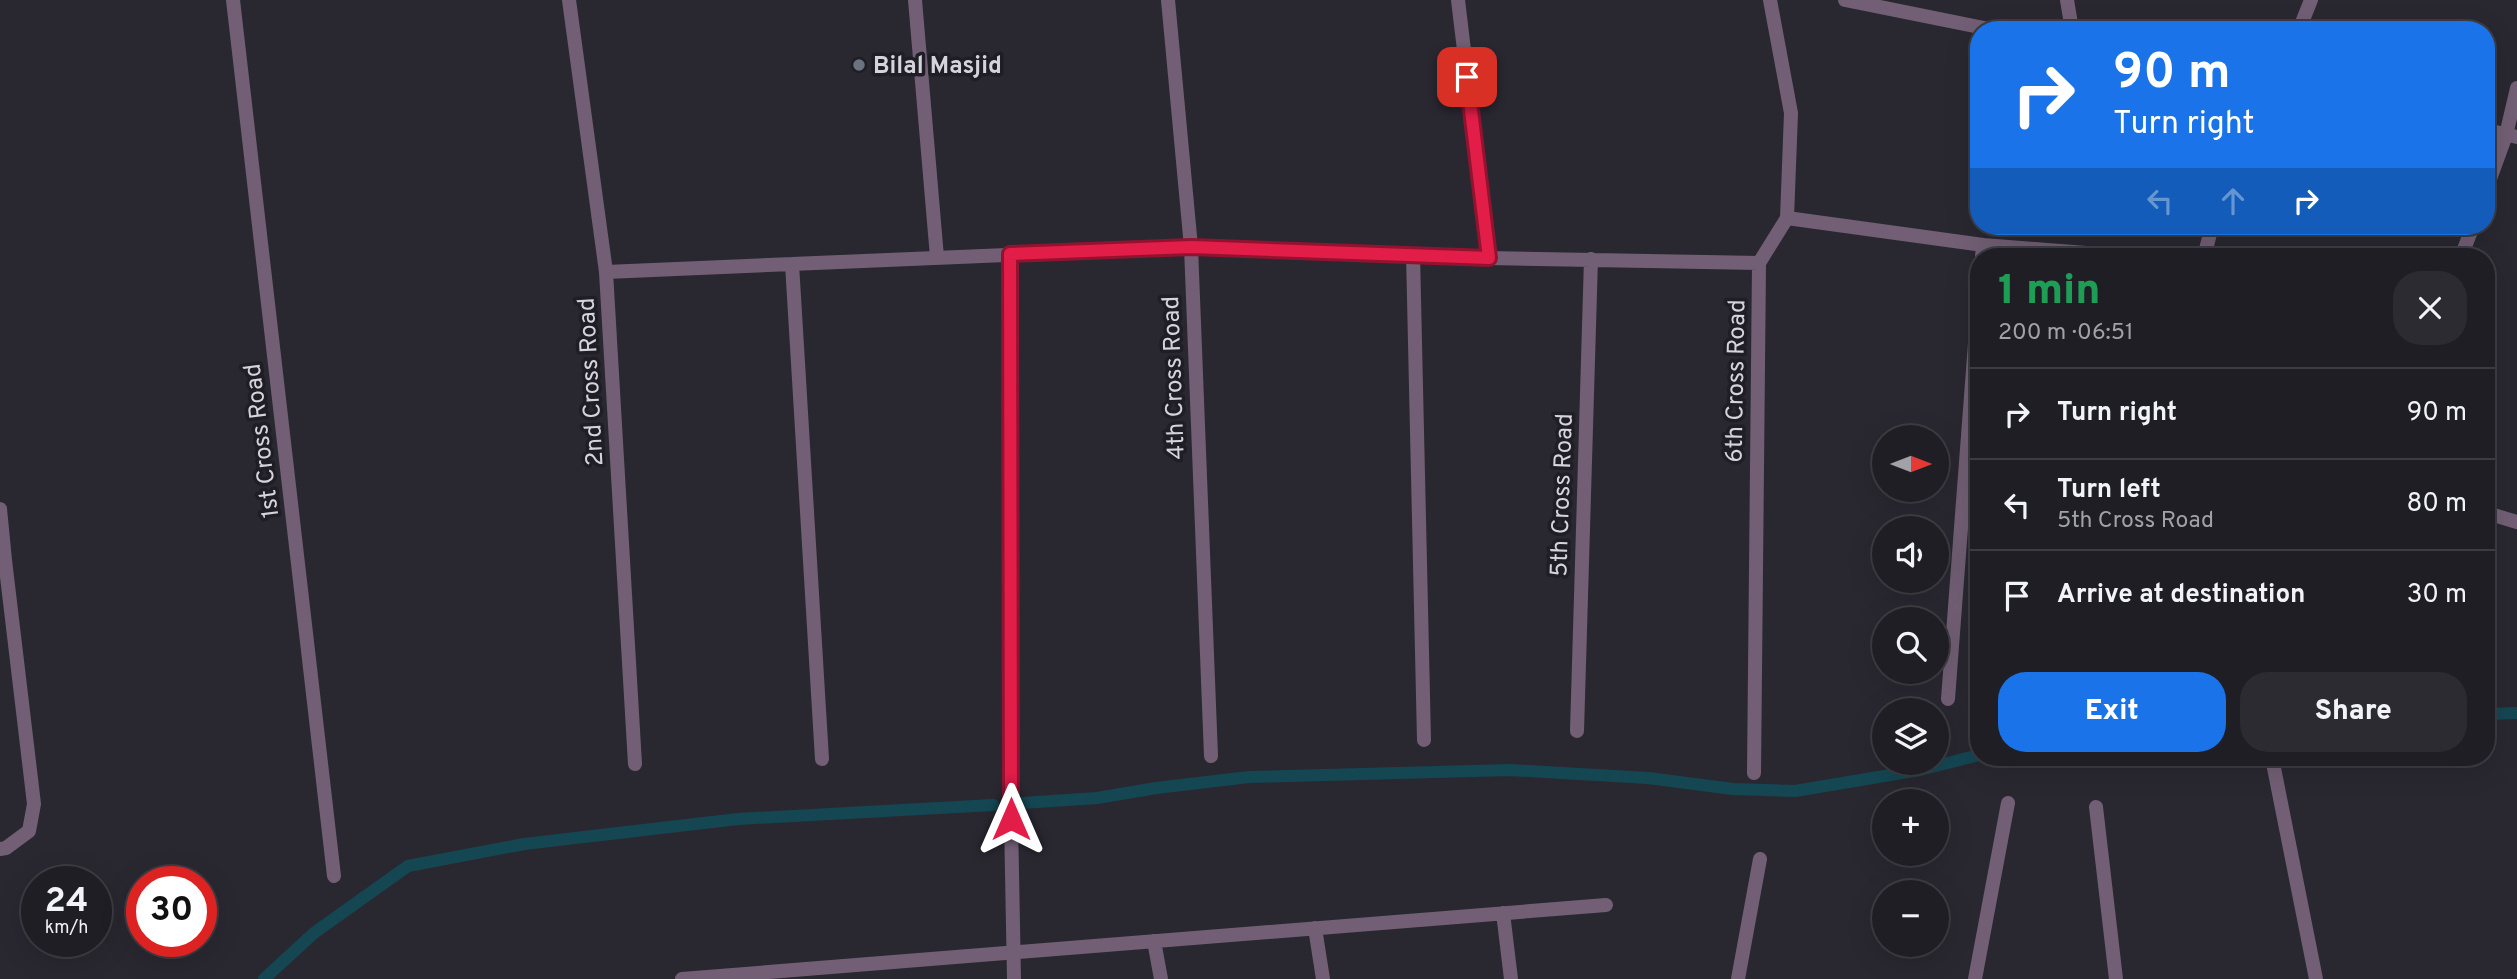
<!DOCTYPE html>
<html lang="en">
<head>
<meta charset="utf-8">
<style>
	:root { --surface:#1f1e25; --page:#2c2b32; --text:#f1f3f6; --muted:#a1a2a7; --line:#3c3c42; --accent:#1a73e8 }
	body { margin:0; font-family:Overpass,sans-serif; background:var(--page); color:var(--text); height:100vh; display:flex; flex-direction:column; font-size:26px; white-space:nowrap }
	* { box-sizing:border-box; margin:0 }
	p { font-size:23px; color:var(--muted) }
	.icon { flex:none; width:38px; height:38px; fill:none; stroke:currentColor; stroke-width:2; stroke-linecap:round; stroke-linejoin:round }
	.map { position:relative; flex:1; overflow:hidden }
	.drawer { position:absolute; left:1970px; top:248px; width:525px; height:518px; display:flex; flex-direction:column; background:var(--surface); border-radius:28px; box-shadow:0 7px 28px #0002,0 0 0 2px var(--line) }
	.drawer>* { flex:none }
	.guide { position:absolute; left:1970px; top:21px; width:525px; height:214px; border-radius:28px; box-shadow:0 7px 28px #0002,0 0 0 2px var(--line); background:#1a73e8; color:#fff; overflow:hidden }
	.needle { width:46px; rotate:90deg }
	.controls { position:absolute; left:1872px; top:425px; display:grid; gap:14px }
	.controls a { display:grid; place-items:center; width:77px; height:77px; border-radius:50%; background:var(--surface); box-shadow:0 7px 28px #0002,0 0 0 2px var(--line); font-size:35px }
	.speed { position:absolute; left:21px; top:866px; display:flex; gap:14px; font-size:35px; font-weight:700; text-align:center }
	.speed>* { display:grid; place-content:center; width:91px; height:91px; border-radius:50%; background:var(--surface); box-shadow:0 7px 28px #0002,0 0 0 2px var(--line); line-height:1 }
	.speed small { font-size:18px; font-weight:400 }
	.speed .limit { border:10px solid #d22; background:#fff; color:#111 }
	.pin { position:absolute; display:grid; place-items:center; width:60px; height:60px; color:#fff; margin:-30px; border-radius:14px; box-shadow:0 4px 10px #0006 }
	.me { position:absolute; width:77px; margin:-38px; rotate:0deg; stroke-linejoin:round; filter:drop-shadow(0 0 5px #0008) }
	.turn { display:flex; align-items:center; gap:24px; height:147px; padding:0 28px; font-size:32px }
	.turn .icon { width:91px; height:91px; stroke-width:2.5 }
	.turn b { display:block; font-size:49px; line-height:60px }
	.lanes { display:flex; align-items:center; height:66px; padding:0 28px; background:#0003; justify-content:center; gap:35px; direction:ltr }
	.lanes .off { opacity:.35 }
	.round { display:grid; place-items:center; flex:none; width:74px; height:74px; border-radius:28px; background:var(--page) }
	.summary { display:flex; align-items:center; justify-content:space-between; height:119px; padding:0 28px }
	h1 { font-size:42px; font-weight:800; line-height:52px; color:#1e9e55 }
	.primary-button { display:flex; gap:14px; margin-top:auto; padding:14px 28px }
	.primary-button a { flex:1; height:80px; border-radius:28px; background:var(--accent); color:#fff; font-size:28px; font-weight:800; line-height:80px; text-align:center }
	.primary-button a+a { background:var(--page); color:var(--text) }
	ul { padding:0; list-style:none }
	li { display:flex; align-items:center; gap:21px; height:91px; padding:0 28px; border-top:2px solid var(--line) }
	li div { flex:1 }
	li b { display:block; font-size:26px }
	li em { font-style:normal }
	.map>svg:first-child { display:block }
</style>
</head>
<body>
<div class="map">
<svg width="2517" height="979" viewBox="0 0 2517 979">
	<rect width="100%" height="100%" fill="#292831"/>
	<g fill="none" stroke-linecap="round" stroke-linejoin="round">
		<path stroke="#154753" stroke-width="12" d="M 2487,714 L 2517,713
			M 1022,803 L 1097,798 L 1156,788 L 1249,777 L 1510,770 L 1648,778 L 1733,789 L 1795,791 L 1920,770 L 1979,755
			M 264,979 L 314,933 L 408,866 L 524,844 L 738,819 L 993,805"/>
		<path stroke="#725f75" stroke-width="14" d="M 233,0 L 334,876
			M 569,0 L 606,272 L 635,764
			M 915,0 L 937,257
			M 1168,0 L 1191,247 L 1211,756
			M 1458,0 L 1489,258
			M 1845,0 L 1994,30
			M 2067,0 L 2072,30
			M 2299,30 L 2311,0
			M 2487,130 L 2517,137
			M 2487,187 L 2506,135 L 2517,88
			M 1787,218 L 1983,245
			M 1010,254 L 1011,819 L 1014,979
			M 1413,254 L 1424,740
			M 1982,257 L 1983,245 L 2086,253
			M 2204,257 L 2212,226
			M 2461,257 L 2473,226
			M 792,264 L 822,759
			M 606,272 L 1191,247 L 1489,258 L 1759,263
			M 0,509 L 5,560 L 0,561
			M 2487,513 L 2517,522
			M 1948,699 L 1979,291
			M 1577,731 L 1591,259
			M 2272,758 L 2316,979
			M 1754,773 L 1759,263 L 1787,218 L 1791,113 L 1770,0
			M 2096,807 L 2116,979
			M 0,849 L 6,848 L 29,831 L 34,804 L 5,560
			M 1503,913 L 1511,979
			M 1315,928 L 1323,979
			M 1154,941 L 1161,979
			M 682,979 L 1606,905
			M 1738,979 L 1760,859
			M 1975,979 L 2008,803"/>
	</g>
	<g fill="none" stroke-linecap="round" stroke-linejoin="round">
		<g stroke="#92132f" stroke-width="18">
			<path id="route" d="M 1011,819 L 1010,254 L 1191,247 L 1489,258 L 1467,77"/>
		</g>
		<use href="#route" stroke="#e11d48" stroke-width="12"/>
	</g>
	<circle fill="#6b7280" stroke="#1f1e27" stroke-width="2.5" cx="859" cy="65" r="7"/>
	<g text-anchor="middle" stroke-width="7" stroke-linejoin="round" paint-order="stroke">
		<g font-size="24" font-weight="bold" fill="#d5d4da" stroke="#1f1e27" text-anchor="start">
			<text x="873" y="73">Bilal Masjid</text>
		</g>
		<g font-size="24" fill="#d5d4da" stroke="#1f1e27">
			<text transform="translate(1173 378) rotate(-92)" y="8">4th Cross Road</text>
			<text transform="translate(1735 381) rotate(-89)" y="8">6th Cross Road</text>
			<text transform="translate(590 382) rotate(-93)" y="8">2nd Cross Road</text>
			<text transform="translate(261 441) rotate(-97)" y="8">1st Cross Road</text>
			<text transform="translate(1561 495) rotate(-88)" y="8">5th Cross Road</text>
		</g>
	</g>
</svg>
<div class="controls">
<a><svg class="needle" viewBox="-14 -14 28 28"><path d="M0-13l5 13h-10z" fill="#e53935"/><path d="M0 13l5-13h-10z" fill="#a1a2a7"/></svg></a>
<a><svg class="icon" aria-label="sound" viewBox="0 0 24 24"><path d="M4 9h4l5-4v14l-5-4H4zM17 9q2 3 0 6"/></svg></a>
<a><svg class="icon" aria-label="search" viewBox="0 0 24 24"><circle cx="10" cy="10" r="6"/><path d="M15 15l6 6"/></svg></a>
<a><svg class="icon" aria-label="layers" viewBox="0 0 24 24"><path d="M12 4l9 5-9 5-9-5zM3 14l9 5 9-5"/></svg></a>
<a>+</a>
<a>−</a>
</div>
<div class="speed"><div>24<small>km/h</small></div><div class="limit">30</div></div>
<div class="pin" style="left:1467px;top:77px;background:#d93025"><svg class="icon" aria-label="arrive" viewBox="0 0 24 24"><path d="M6 21V4h12l-3 4 3 4H6"/></svg></div>
<svg class="me" style="left:1011px;top:819px" viewBox="-20 -20 40 40"><path d="M0-17L14 15 0 8-14 15z" fill="#e11d48" stroke="#fff" stroke-width="4"/></svg>
<div class="guide">
<div class="turn"><svg class="icon" aria-label="right" viewBox="0 0 24 24"><path d="M7 20v-9h11M14 6l5 5-5 5"/></svg><div><b>90 m</b>Turn right</div></div>
<div class="lanes"><svg class="icon off" aria-label="left" viewBox="0 0 24 24"><path d="M17 20v-9H6M10 6l-5 5 5 5"/></svg><svg class="icon off" aria-label="ahead" viewBox="0 0 24 24"><path d="M12 20V5M6 11l6-6 6 6"/></svg><svg class="icon" aria-label="right" viewBox="0 0 24 24"><path d="M7 20v-9h11M14 6l5 5-5 5"/></svg></div>
</div>
<section class="drawer">
<div class="summary"><div><h1>1 min</h1><p>200 m · 06:51</p></div><a class="round"><svg class="icon" aria-label="close" viewBox="0 0 24 24"><path d="M6 6l12 12M18 6L6 18"/></svg></a></div>
<ul>
<li><svg class="icon" aria-label="right" viewBox="0 0 24 24"><path d="M7 20v-9h11M14 6l5 5-5 5"/></svg><div><b>Turn right</b></div><em>90 m</em></li>
<li><svg class="icon" aria-label="left" viewBox="0 0 24 24"><path d="M17 20v-9H6M10 6l-5 5 5 5"/></svg><div><b>Turn left</b><p>5th Cross Road</p></div><em>80 m</em></li>
<li><svg class="icon" aria-label="arrive" viewBox="0 0 24 24"><path d="M6 21V4h12l-3 4 3 4H6"/></svg><div><b>Arrive at destination</b></div><em>30 m</em></li>
</ul>
<div class="primary-button"><a>Exit</a><a>Share</a></div>
</section>
</div>
</body>
</html>
